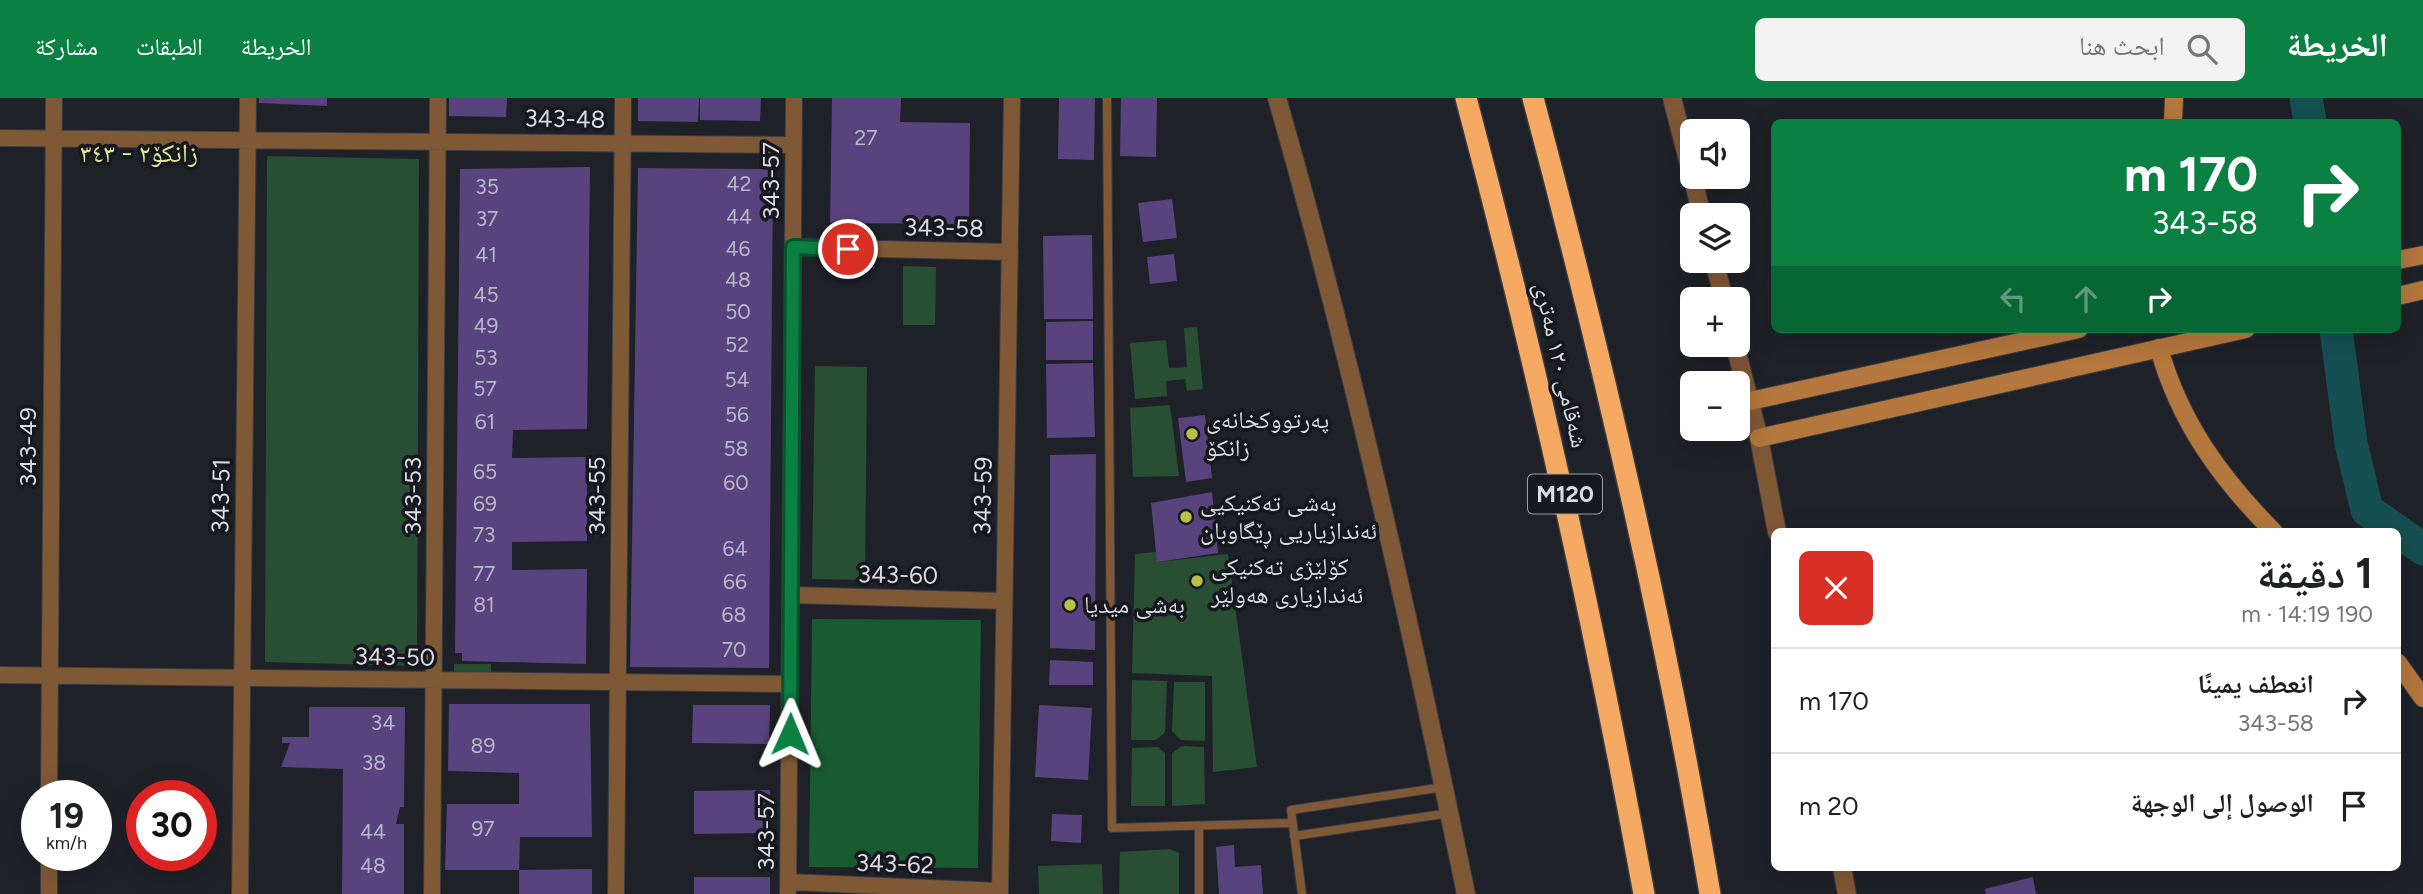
<!DOCTYPE html>
<html lang="ar">
<head>
<meta charset="utf-8">
<style>
	:root { --surface:#fff; --page:#f2f2f2; --text:#202124; --muted:#757577; --line:#e0e0e0; --accent:#0b8043 }
	body { margin:0; font-family:Figtree,"Noto Naskh Arabic",sans-serif; background:var(--page); color:var(--text); direction:rtl; height:100vh; display:flex; flex-direction:column; font-size:26px; white-space:nowrap }
	* { box-sizing:border-box; margin:0 }
	p { font-size:23px; color:var(--muted) }
	.icon { flex:none; width:38px; height:38px; fill:none; stroke:currentColor; stroke-width:2; stroke-linecap:round; stroke-linejoin:round }
	.map { position:relative; flex:1; overflow:hidden; direction:ltr }
	.details { position:absolute; left:1771px; top:430px; width:630px; height:343px; display:flex; flex-direction:column; background:var(--surface); border-radius:10px; box-shadow:0 7px 28px #0002; direction:rtl }
	.details>* { flex:none }
	.guide { position:absolute; left:1771px; top:21px; width:630px; height:214px; border-radius:10px; box-shadow:0 7px 28px #0002; direction:rtl; background:#0b8043; color:#fff; overflow:hidden }
	.buttons { position:absolute; left:1680px; top:21px; display:grid; gap:14px }
	.buttons a { display:grid; place-items:center; width:70px; height:70px; border-radius:10px; background:var(--surface); box-shadow:0 7px 28px #0002; font-size:35px }
	.speed { position:absolute; left:21px; top:682px; display:flex; gap:14px; font-size:35px; font-weight:700; text-align:center }
	.speed>* { display:grid; place-content:center; width:91px; height:91px; border-radius:50%; background:var(--surface); box-shadow:0 7px 28px #0002; line-height:1 }
	.speed small { font-size:18px; font-weight:400 }
	.speed .limit { border:10px solid #d22; background:#fff; color:#111 }
	.pin { position:absolute; display:grid; place-items:center; width:60px; height:60px; color:#fff; margin:-30px; border:4px solid #fff; border-radius:50%; box-shadow:0 2px 7px #0007 }
	.me { position:absolute; width:77px; margin:-38px; rotate:1deg; stroke-linejoin:round; filter:drop-shadow(0 0 5px #0008) }
	.turn { display:flex; align-items:center; gap:24px; height:147px; padding:0 28px; font-size:32px }
	.turn .icon { width:91px; height:91px; stroke-width:2.5 }
	.turn b { display:block; font-size:49px; line-height:60px }
	.lanes { display:flex; align-items:center; height:66px; padding:0 28px; background:#0003; justify-content:center; gap:35px; direction:ltr }
	.lanes .off { opacity:.35 }
	.round { display:grid; place-items:center; flex:none; width:74px; height:74px; border-radius:10px; background:var(--page) }
	.head { display:flex; align-items:center; justify-content:space-between; height:119px; padding:0 28px }
	h1 { font-size:42px; font-weight:700; line-height:52px }
	ul { padding:0; list-style:none }
	li { display:flex; align-items:center; gap:21px; height:105px; padding:0 28px; border-top:2px solid var(--line) }
	li div { flex:1 }
	li b { display:block; font-size:26px }
	li em { font-style:normal }
	header { display:flex; align-items:center; gap:42px; box-sizing:border-box; height:98px; padding:0 35px; background:var(--accent); color:#fff }
	header strong { font-size:33px }
	nav { display:flex; gap:38px; margin-inline-start:auto; font-size:24px }
	.search { width:490px; height:63px; background:var(--page); display:flex; align-items:center; gap:18px; box-sizing:border-box; padding:0 24px; border-radius:10px; color:var(--muted); font-size:26px }
	.map>svg:first-child { display:block }
</style>
</head>
<body>
<header>
<strong>الخريطة</strong>
<div class="search"><svg class="icon" aria-label="search" viewBox="0 0 24 24"><circle cx="10" cy="10" r="6"/><path d="M15 15l6 6"/></svg>ابحث هنا</div>
<nav><a>الخريطة</a><a>الطبقات</a><a>مشاركة</a></nav>
</header>
<div class="map">
<svg width="2423" height="796" viewBox="0 0 2423 796">
	<rect width="100%" height="100%" fill="#1f2128"/>
	<path fill="#284f33" d="M 267,58 L 419,61 L 417,568 L 265,564 Z
		M 903,168 L 936,169 L 935,227 L 903,227 Z
		M 1197,229 L 1203,291 L 1187,293 L 1185,281 L 1166,283 L 1167,298 L 1135,301 L 1130,245 L 1166,242 L 1169,270 L 1187,269 L 1184,230 Z
		M 815,268 L 867,269 L 865,482 L 812,481 Z
		M 1170,307 L 1179,378 L 1133,379 L 1130,310 Z
		M 1156,454 L 1158,464 L 1228,456 L 1257,669 L 1213,674 L 1212,578 L 1132,575 L 1135,456 Z
		M 454,566 L 491,566 L 491,575 L 454,575 Z
		M 1132,582 L 1167,583 L 1165,634 L 1156,642 L 1131,642 Z
		M 1174,584 L 1205,584 L 1205,643 L 1181,642 L 1172,633 Z
		M 1182,648 L 1204,649 L 1205,706 L 1172,708 L 1172,655 Z
		M 1158,649 L 1165,655 L 1165,708 L 1131,708 L 1132,650 Z
		M 1170,751 L 1179,755 L 1179,796 L 1119,796 L 1120,754 Z
		M 1102,766 L 1103,796 L 1039,796 L 1038,768 Z"/>
	<path fill="#185b30" d="M 812,521 L 981,522 L 978,770 L 809,769 Z"/>
	<g fill="none" stroke-linecap="round" stroke-linejoin="round">
		<path stroke="#154f51" stroke-width="33" d="M 2306,0 L 2310,24
			M 2336,231 L 2351,345 L 2367,412 L 2423,451"/>
	</g>
	<path fill="#59437e" d="M 259,0 L 327,0 L 327,8 L 259,5 Z
		M 449,0 L 507,0 L 506,19 L 449,18 Z
		M 638,0 L 699,0 L 698,24 L 638,23 Z
		M 700,0 L 761,0 L 760,23 L 700,22 Z
		M 832,0 L 901,0 L 900,24 L 970,25 L 969,126 L 830,125 Z
		M 1059,0 L 1095,0 L 1094,62 L 1058,61 Z
		M 1121,0 L 1157,0 L 1156,59 L 1120,58 Z
		M 590,69 L 587,331 L 513,332 L 512,360 L 587,359 L 587,443 L 512,444 L 512,472 L 587,471 L 586,566 L 462,563 L 462,555 L 455,555 L 460,71 Z
		M 638,70 L 773,71 L 769,570 L 630,569 Z
		M 1172,101 L 1177,140 L 1143,144 L 1138,105 Z
		M 1092,137 L 1093,221 L 1044,221 L 1043,138 Z
		M 1174,156 L 1177,183 L 1150,186 L 1147,159 Z
		M 1093,223 L 1093,262 L 1046,262 L 1046,224 Z
		M 1093,265 L 1095,339 L 1047,340 L 1046,266 Z
		M 1205,317 L 1212,380 L 1186,384 L 1178,320 Z
		M 1096,356 L 1095,552 L 1050,550 L 1050,357 Z
		M 1212,394 L 1218,455 L 1157,464 L 1151,405 Z
		M 1050,562 L 1093,564 L 1093,587 L 1049,587 Z
		M 449,606 L 590,606 L 592,739 L 520,739 L 519,772 L 592,771 L 592,796 L 519,796 L 519,772 L 445,772 L 447,706 L 519,706 L 519,675 L 448,673 Z
		M 693,607 L 770,607 L 769,646 L 692,645 Z
		M 1039,607 L 1092,610 L 1088,682 L 1035,679 Z
		M 309,609 L 405,609 L 404,709 L 400,709 L 396,726 L 404,726 L 404,796 L 342,796 L 343,671 L 281,669 L 290,645 L 282,645 L 282,639 L 309,639 Z
		M 770,692 L 770,735 L 694,736 L 694,693 Z
		M 1052,716 L 1082,717 L 1081,745 L 1051,743 Z
		M 1234,747 L 1235,769 L 1261,767 L 1263,796 L 1219,796 L 1216,749 Z
		M 694,779 L 770,779 L 770,796 L 694,796 Z
		M 2033,779 L 2036,796 L 1986,796 L 1985,791 Z"/>
	<g fill="none" stroke-linecap="round" stroke-linejoin="round">
		<g stroke="#393b42" stroke-width="10">
			<path id="service" d="M 1107,0 L 1112,730 L 1292,725
				M 1199,729 L 1199,796
				M 1294,738 L 1450,715
				M 1302,796 L 1291,712 L 1444,689"/>
		</g>
		<g stroke="#393b42" stroke-width="18">
			<path id="minor" d="M 0,40 L 793,47
				M 793,149 L 1010,154
				M 791,497 L 1004,503
				M 0,577 L 790,586
				M 49,698 L 54,0
				M 789,784 L 1000,793
				M 49,796 L 49,758
				M 240,796 L 248,0
				M 432,796 L 438,0
				M 616,796 L 623,0
				M 788,796 L 794,0
				M 1000,796 L 1012,0"/>
		</g>
		<g stroke="#393b42" stroke-width="20">
			<path id="tertiary" d="M 1277,0 C 1352,262 1411,529 1466,796
				M 1672,0 L 1702,117
				M 1714,163 L 1724,201
				M 1735,247 L 1759,340 L 1777,434
				M 1842,770 L 1847,796"/>
		</g>
		<g stroke="#393b42" stroke-width="20">
			<path id="secondary" d="M 2173,24 L 2174,0
				M 2398,162 L 2423,157
				M 2398,198 L 2423,192
				M 2159,250 C 2179,323 2221,381 2274,434
				M 1750,303 L 2079,231
				M 1759,340 L 2246,231
				M 2398,565 L 2423,600"/>
		</g>
		<g stroke="#393b42" stroke-width="24">
			<path id="motorway" d="M 1466,0 C 1536,263 1595,528 1644,796
				M 1533,0 C 1603,263 1665,528 1710,796"/>
		</g>
		<use href="#service" stroke="#7f5836" stroke-width="8"/>
		<use href="#minor" stroke="#7f5836" stroke-width="16"/>
		<use href="#tertiary" stroke="#7f5836" stroke-width="18"/>
		<use href="#secondary" stroke="#b4773d" stroke-width="18"/>
		<use href="#motorway" stroke="#f6a963" stroke-width="21"/>
	</g>
	<g fill="none" stroke-linecap="round" stroke-linejoin="round">
		<g stroke="#07532c" stroke-width="18">
			<path id="route" d="M 790,636 L 793,149 L 848,151"/>
		</g>
		<use href="#route" stroke="#0b8043" stroke-width="12"/>
	</g>
	<g fill="#b8c147" stroke="#16181e" stroke-width="2.5">
		<circle cx="1192" cy="336" r="7"/>
		<circle cx="1186" cy="419" r="7"/>
		<circle cx="1197" cy="483" r="7"/>
		<circle cx="1070" cy="507" r="7"/>
	</g>
	<g text-anchor="middle" stroke-width="7" stroke-linejoin="round" paint-order="stroke">
		<g font-size="21" fill="#bab5c8">
			<text x="866" y="47">27</text>
			<text x="739" y="93">42</text>
			<text x="487" y="96">35</text>
			<text x="739" y="126">44</text>
			<text x="487" y="128">37</text>
			<text x="738" y="158">46</text>
			<text x="486" y="164">41</text>
			<text x="738" y="189">48</text>
			<text x="486" y="204">45</text>
			<text x="738" y="221">50</text>
			<text x="486" y="235">49</text>
			<text x="737" y="254">52</text>
			<text x="486" y="267">53</text>
			<text x="737" y="289">54</text>
			<text x="485" y="298">57</text>
			<text x="737" y="324">56</text>
			<text x="485" y="331">61</text>
			<text x="736" y="358">58</text>
			<text x="485" y="381">65</text>
			<text x="736" y="392">60</text>
			<text x="485" y="413">69</text>
			<text x="484" y="444">73</text>
			<text x="735" y="458">64</text>
			<text x="484" y="483">77</text>
			<text x="735" y="491">66</text>
			<text x="484" y="514">81</text>
			<text x="734" y="524">68</text>
			<text x="734" y="559">70</text>
			<text x="383" y="632">34</text>
			<text x="483" y="655">89</text>
			<text x="374" y="672">38</text>
			<text x="483" y="738">97</text>
			<text x="373" y="741">44</text>
			<text x="373" y="775">48</text>
		</g>
		<rect fill="#16181e" stroke="#9fa0a6" stroke-width="2" x="1528" y="376.5" width="74" height="39" rx="5"/>
		<g font-size="23" font-weight="bold" fill="#dadbe0">
			<text x="1565" y="404">M120</text>
		</g>
		<g font-size="24" fill="#dadbe0" stroke="#16181e">
			<text transform="translate(565 21) rotate(1)" y="8">343-48</text>
			<text transform="translate(771 83) rotate(-90)" y="8">343-57</text>
			<text transform="translate(944 130) rotate(1)" y="8">343-58</text>
			<text transform="translate(1561 267) rotate(77)" y="8">شەقامی ١٢٠ مەتری</text>
			<text transform="translate(28 349) rotate(-90)" y="8">343-49</text>
			<text transform="translate(221 398) rotate(-89)" y="8">343-51</text>
			<text transform="translate(413 398) rotate(-90)" y="8">343-53</text>
			<text transform="translate(597 398) rotate(-90)" y="8">343-55</text>
			<text transform="translate(983 398) rotate(-89)" y="8">343-59</text>
			<text transform="translate(898 477) rotate(1)" y="8">343-60</text>
			<text transform="translate(395 559) rotate(1)" y="8">343-50</text>
			<text transform="translate(766 734) rotate(-90)" y="8">343-57</text>
			<text transform="translate(895 766) rotate(2)" y="8">343-62</text>
		</g>
		<g font-size="24" fill="#dadbe0" stroke="#16181e" text-anchor="start">
			<text x="1206" y="330">پەرتووکخانەی<tspan x="1206" dy="28">زانکۆ</tspan></text>
			<text x="1200" y="413">بەشی تەکنیکیی<tspan x="1200" dy="28">ئەندازیاریی ڕێگاوبان</tspan></text>
			<text x="1211" y="477">کۆلێژی تەکنیکی<tspan x="1211" dy="28">ئەندازیاری هەولێر</tspan></text>
			<text x="1084" y="515">بەشی میدیا</text>
		</g>
		<g font-size="26" fill="#dfe798" stroke="#16181e">
			<text x="139" y="64">زانکۆ٢ - ٣٤٣</text>
		</g>
	</g>
</svg>
<div class="buttons">
<a><svg class="icon" aria-label="sound" viewBox="0 0 24 24"><path d="M4 9h4l5-4v14l-5-4H4zM17 9q2 3 0 6"/></svg></a>
<a><svg class="icon" aria-label="layers" viewBox="0 0 24 24"><path d="M12 4l9 5-9 5-9-5zM3 14l9 5 9-5"/></svg></a>
<a>+</a>
<a>−</a>
</div>
<div class="speed"><div>19<small>km/h</small></div><div class="limit">30</div></div>
<div class="pin" style="left:848px;top:151px;background:#d93025"><svg class="icon" aria-label="arrive" viewBox="0 0 24 24"><path d="M6 21V4h12l-3 4 3 4H6"/></svg></div>
<svg class="me" style="left:790px;top:636px" viewBox="-20 -20 40 40"><path d="M0-17L14 15 0 8-14 15z" fill="#0b8043" stroke="#fff" stroke-width="4"/></svg>
<div class="guide">
<div class="turn"><svg class="icon" aria-label="right" viewBox="0 0 24 24"><path d="M7 20v-9h11M14 6l5 5-5 5"/></svg><div><b>170 m</b>343-58</div></div>
<div class="lanes"><svg class="icon off" aria-label="left" viewBox="0 0 24 24"><path d="M17 20v-9H6M10 6l-5 5 5 5"/></svg><svg class="icon off" aria-label="ahead" viewBox="0 0 24 24"><path d="M12 20V5M6 11l6-6 6 6"/></svg><svg class="icon" aria-label="right" viewBox="0 0 24 24"><path d="M7 20v-9h11M14 6l5 5-5 5"/></svg></div>
</div>
<section class="details">
<div class="head"><div><h1>1 دقيقة</h1><p>190 m · 14:19</p></div><a class="round" style="background:#d93025;color:#fff"><svg class="icon" aria-label="close" viewBox="0 0 24 24"><path d="M6 6l12 12M18 6L6 18"/></svg></a></div>
<ul>
<li><svg class="icon" aria-label="right" viewBox="0 0 24 24"><path d="M7 20v-9h11M14 6l5 5-5 5"/></svg><div><b>انعطف يمينًا</b><p>343-58</p></div><em>170 m</em></li>
<li><svg class="icon" aria-label="arrive" viewBox="0 0 24 24"><path d="M6 21V4h12l-3 4 3 4H6"/></svg><div><b>الوصول إلى الوجهة</b></div><em>20 m</em></li>
</ul>
</section>
</div>
</body>
</html>
